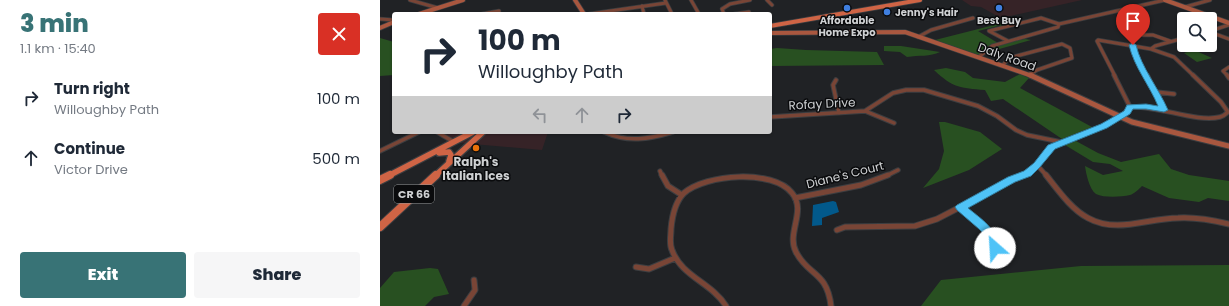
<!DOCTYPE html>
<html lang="en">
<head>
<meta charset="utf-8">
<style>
	:root { --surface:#fff; --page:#f6f6f7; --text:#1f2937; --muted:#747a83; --accent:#387376 }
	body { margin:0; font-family:Poppins,sans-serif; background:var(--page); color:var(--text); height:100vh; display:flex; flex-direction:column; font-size:15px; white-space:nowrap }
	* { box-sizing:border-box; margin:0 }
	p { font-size:13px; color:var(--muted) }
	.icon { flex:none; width:22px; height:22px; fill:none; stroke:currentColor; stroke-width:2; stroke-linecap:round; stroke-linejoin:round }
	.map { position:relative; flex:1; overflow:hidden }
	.sheet { display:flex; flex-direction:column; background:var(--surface); width:380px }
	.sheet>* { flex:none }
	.top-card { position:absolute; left:12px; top:12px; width:380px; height:122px; border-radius:4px; box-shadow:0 1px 3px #0004; background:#fff; color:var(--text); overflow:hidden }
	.fabs { position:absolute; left:797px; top:12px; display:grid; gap:8px }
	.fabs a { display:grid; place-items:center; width:40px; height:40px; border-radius:4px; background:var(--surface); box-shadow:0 1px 3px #0004; font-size:20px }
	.pin { position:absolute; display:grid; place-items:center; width:34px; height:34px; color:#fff; margin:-41px -17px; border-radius:50% 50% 50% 0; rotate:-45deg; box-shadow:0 0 4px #0007 }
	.pin .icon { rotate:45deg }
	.me { position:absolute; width:44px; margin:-22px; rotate:334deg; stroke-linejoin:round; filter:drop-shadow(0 0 3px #0008) }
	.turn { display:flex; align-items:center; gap:14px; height:84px; padding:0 20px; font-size:18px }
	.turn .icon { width:52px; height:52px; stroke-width:2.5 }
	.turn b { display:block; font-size:28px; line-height:34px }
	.lanes { display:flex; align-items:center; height:38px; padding:0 20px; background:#0003; justify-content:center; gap:20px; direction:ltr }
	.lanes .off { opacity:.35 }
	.round { display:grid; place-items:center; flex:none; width:42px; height:42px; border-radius:4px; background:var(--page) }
	.overview { display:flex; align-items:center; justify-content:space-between; height:68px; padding:0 20px }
	h1 { font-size:24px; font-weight:800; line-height:30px; color:var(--accent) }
	.action { display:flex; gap:8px; margin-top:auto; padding:8px 20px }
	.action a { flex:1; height:46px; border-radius:4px; background:var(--accent); color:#fff; font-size:16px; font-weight:800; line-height:46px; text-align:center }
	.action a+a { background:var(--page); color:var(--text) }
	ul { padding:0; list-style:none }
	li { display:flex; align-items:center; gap:12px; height:60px; padding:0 20px }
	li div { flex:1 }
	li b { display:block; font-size:15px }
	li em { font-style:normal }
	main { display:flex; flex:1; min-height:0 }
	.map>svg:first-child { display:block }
</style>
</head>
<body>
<main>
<section class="sheet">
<div class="overview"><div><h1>3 min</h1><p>1.1 km · 15:40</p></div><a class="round" style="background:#d93025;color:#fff"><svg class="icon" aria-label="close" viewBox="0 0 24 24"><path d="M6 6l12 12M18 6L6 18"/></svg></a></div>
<ul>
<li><svg class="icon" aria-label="right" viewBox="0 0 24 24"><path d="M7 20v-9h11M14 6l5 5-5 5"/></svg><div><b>Turn right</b><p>Willoughby Path</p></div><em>100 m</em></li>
<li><svg class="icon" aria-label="ahead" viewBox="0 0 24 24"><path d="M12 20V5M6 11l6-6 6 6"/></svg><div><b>Continue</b><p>Victor Drive</p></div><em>500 m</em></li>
</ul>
<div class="action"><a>Exit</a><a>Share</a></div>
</section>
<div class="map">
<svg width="849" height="306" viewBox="0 0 849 306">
	<rect width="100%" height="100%" fill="#202225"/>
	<path fill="#362327" d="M 582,0 L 702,0 L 621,18 L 601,7 L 591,6 Z
		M 61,132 L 168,132 L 162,150 L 81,143 Z"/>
	<path fill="#285021" d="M 626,22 L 631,24 L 633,27 L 618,26 L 598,31 L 618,43 L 645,39 L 651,40 L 598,55 L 555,40 Z
		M 0,38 L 14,42 L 14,75 L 0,76 Z
		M 504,46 L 521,46 L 560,52 C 550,57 539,55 527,57 L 520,52 L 504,51 Z
		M 397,48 L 426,50 L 497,52 L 504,65 L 390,66 L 390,49 Z
		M 814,50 L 832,58 L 817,62 L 804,53 Z
		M 566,68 L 585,72 L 593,78 L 625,82 L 640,74 L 649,78 L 640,88 L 712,127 L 682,139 L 623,99 L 611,101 L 605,90 C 580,88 573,88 554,70 Z
		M 559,122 L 565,122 L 600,132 L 622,149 L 589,170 L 543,188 L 559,169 L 564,151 Z
		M 696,141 L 718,153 L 741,162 L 779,154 L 791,169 L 809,175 L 849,181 L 849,201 L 828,198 L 819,202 L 789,198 L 762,186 C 759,189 754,194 750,195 C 741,197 724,198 716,194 C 709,189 706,173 705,166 L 723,175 L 743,171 L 730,164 L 713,162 L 685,145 Z
		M 849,265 L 849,306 L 541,306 L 561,280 L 701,266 Z
		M 50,268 L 58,269 L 69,294 L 54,297 L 45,306 L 0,306 L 0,288 L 14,272 Z"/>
	<path fill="#02598b" d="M 453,201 L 456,202 L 459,212 L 442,218 L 442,225 L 432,226 L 433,205 Z"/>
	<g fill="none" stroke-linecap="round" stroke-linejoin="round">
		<g stroke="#3c3e41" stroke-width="4.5">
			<path id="street-far2" d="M 30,0 L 58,8
				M 285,0 L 292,14
				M 311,0 L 319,14
				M 387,0 L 392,5
				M 262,6 L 264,14
				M 805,7 L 830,0
				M 102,14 L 119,11
				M 209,14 L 286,3
				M 344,14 L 342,9 L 350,4 L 370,0
				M 354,14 L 369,12
				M 0,19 L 14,20
				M 679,24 L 785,0
				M 830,31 L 849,25
				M 830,32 L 849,39
				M 763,35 L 773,35 L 790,41
				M 538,37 L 551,30 L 593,18
				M 753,45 L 755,55 L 767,76
				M 771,49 L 775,46 L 804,38
				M 599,57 L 612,46 L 678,27 L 679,24 L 661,18 L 609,31 L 628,41
				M 623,65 L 629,58 L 682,44 L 690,48 L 692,58 L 657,70 L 649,75
				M 735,76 L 717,41 L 718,40 L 771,49 L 794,57 L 814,76
				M 848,76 L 843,71 L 849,67"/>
		</g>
		<g stroke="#3c3e41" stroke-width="5.5">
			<path id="street-far1" d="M 734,75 L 750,107
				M 767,75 L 784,110
				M 847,75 L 849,78
				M 456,80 L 453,85 L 459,113
				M 776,92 L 794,94
				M 750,107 C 778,105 816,123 840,117 C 844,116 846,114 848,112 L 841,102 L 813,75
				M 485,111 L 514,123
				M 390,117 L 485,111 L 513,93 L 526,90 L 544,90 L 598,106 L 617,116 L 636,130 L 647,135 L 681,142
				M 57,132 L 74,142
				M 224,132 C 248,143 269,139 293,132
				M 0,151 L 39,132
				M 657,165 L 667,176
				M 280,171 L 282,176
				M 506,176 L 518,170
				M 640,176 C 657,169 659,158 672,147 C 675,145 681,143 686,141 C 703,135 741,122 750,107"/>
		</g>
		<g stroke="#3c3e41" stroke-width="7">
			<path id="street" d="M 282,175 L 288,186 L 302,195
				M 666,175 C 678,190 691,209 708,218 C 737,234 768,218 798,218 C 815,217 832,220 849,224
				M 415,198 L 481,185 L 508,175
				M 581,207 C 598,221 612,233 616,256
				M 457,230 L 465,227 L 535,226 L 557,219 L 642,175
				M 256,267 L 269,269 L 295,258
				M 84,306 L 95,290 L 94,280
				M 346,306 C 332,283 301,276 292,250 C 289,244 291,236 291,229 C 292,217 295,202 304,193 C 326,174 393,169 412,193 C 427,211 406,233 416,252 C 428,276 447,271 451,306"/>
		</g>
		<g stroke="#3c3e41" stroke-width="5.5">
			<path id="secondary-far1" d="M 195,0 L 204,14
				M 785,0 L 849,23
				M 39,14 L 83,0
				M 0,28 L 14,22
				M 390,33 L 525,32 L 652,76"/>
		</g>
		<g stroke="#3c3e41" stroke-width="7">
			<path id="secondary" d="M 650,75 L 752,122 L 849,146"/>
		</g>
		<g stroke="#3c3e41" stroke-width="5.5">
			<path id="primary-far2" d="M 390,26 L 540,0"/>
		</g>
		<g stroke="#3c3e41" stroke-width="8">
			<path id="primary-far1" d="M 59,153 L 69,152 L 71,155 L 69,161
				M 8,176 L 93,132
				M 55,176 L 103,132"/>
		</g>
		<g stroke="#3c3e41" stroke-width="10">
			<path id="primary" d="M 0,180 L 10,175
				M 0,227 L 56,175"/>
		</g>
		<use href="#street-far2" stroke="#794536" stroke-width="3"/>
		<use href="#street-far1" stroke="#794536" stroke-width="3.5"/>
		<use href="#street" stroke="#794536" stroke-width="5"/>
		<use href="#secondary-far1" stroke="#a9573f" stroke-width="4"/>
		<use href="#secondary" stroke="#a9573f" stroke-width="5"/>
		<use href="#primary-far2" stroke="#cf6445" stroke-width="4"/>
		<use href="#primary-far1" stroke="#cf6445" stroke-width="5.5"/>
		<use href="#primary" stroke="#cf6445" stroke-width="8"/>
	</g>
	<path fill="#4fc3f7" stroke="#337fa1" d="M 753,43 L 756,45 C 761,67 779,89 788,110 L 784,112 L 766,109 L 753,109 L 750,114 L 727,128 L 675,149 L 660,167 L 651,176 L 635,182 L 588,208 C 605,222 613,226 621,248 L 619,251 L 615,252 L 611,251 L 606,236 L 599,229 L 577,210 L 575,207 L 577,205 L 628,177 L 644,171 L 654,163 L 668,145 L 721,124 L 744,111 L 747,105 L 766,104 L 778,106 C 770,86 754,67 749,45 Z"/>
	<g fill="#3f7fe0" stroke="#0a0b0d" stroke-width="1.5">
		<circle cx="467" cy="8" r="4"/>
		<circle cx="619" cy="8" r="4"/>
		<circle cx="507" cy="12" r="4"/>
	</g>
	<circle fill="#e8710a" stroke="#0a0b0d" stroke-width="1.5" cx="96" cy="148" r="4"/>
	<g text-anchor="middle" stroke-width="3" stroke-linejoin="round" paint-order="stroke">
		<g font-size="10" font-weight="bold" fill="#cfd1d3" stroke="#0a0b0d">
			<text x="515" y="16" text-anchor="start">Jenny's Hair</text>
			<text x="467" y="24">Affordable<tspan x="467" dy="12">Home Expo</tspan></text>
			<text x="619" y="24">Best Buy</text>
		</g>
		<rect fill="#0a0b0d" stroke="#949698" stroke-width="1" x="14" y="185" width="40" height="18" rx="3"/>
		<g font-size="11" font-weight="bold" fill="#cfd1d3">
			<text x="34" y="198">CR 66</text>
		</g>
		<g font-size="12" fill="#cfd1d3" stroke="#0a0b0d">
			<text transform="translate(627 57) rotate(20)" y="4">Daly Road</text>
			<text transform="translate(442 104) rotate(-3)" y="4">Rofay Drive</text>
			<text transform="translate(465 175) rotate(-14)" y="4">Diane's Court</text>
		</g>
		<g font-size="12" font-weight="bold" fill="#cfd1d3" stroke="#0a0b0d">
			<text x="96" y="166">Ralph's<tspan x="96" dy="14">Italian Ices</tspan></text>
		</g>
	</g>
</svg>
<div class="fabs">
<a><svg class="icon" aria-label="search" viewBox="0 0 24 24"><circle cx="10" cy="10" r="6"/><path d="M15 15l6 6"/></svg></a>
</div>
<div class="pin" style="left:753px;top:45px;background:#d93025"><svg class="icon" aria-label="arrive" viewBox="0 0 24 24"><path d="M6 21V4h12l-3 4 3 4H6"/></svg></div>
<svg class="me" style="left:615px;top:248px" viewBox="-20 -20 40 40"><circle r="19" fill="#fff"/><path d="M0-13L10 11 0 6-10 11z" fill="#4fc3f7"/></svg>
<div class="top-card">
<div class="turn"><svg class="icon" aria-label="right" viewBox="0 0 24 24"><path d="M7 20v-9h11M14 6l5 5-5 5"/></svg><div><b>100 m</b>Willoughby Path</div></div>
<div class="lanes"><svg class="icon off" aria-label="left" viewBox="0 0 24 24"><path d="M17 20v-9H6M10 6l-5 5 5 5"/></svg><svg class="icon off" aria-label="ahead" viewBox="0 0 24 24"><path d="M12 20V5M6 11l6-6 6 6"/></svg><svg class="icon" aria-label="right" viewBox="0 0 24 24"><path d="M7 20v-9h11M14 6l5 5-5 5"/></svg></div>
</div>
</div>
</main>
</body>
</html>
